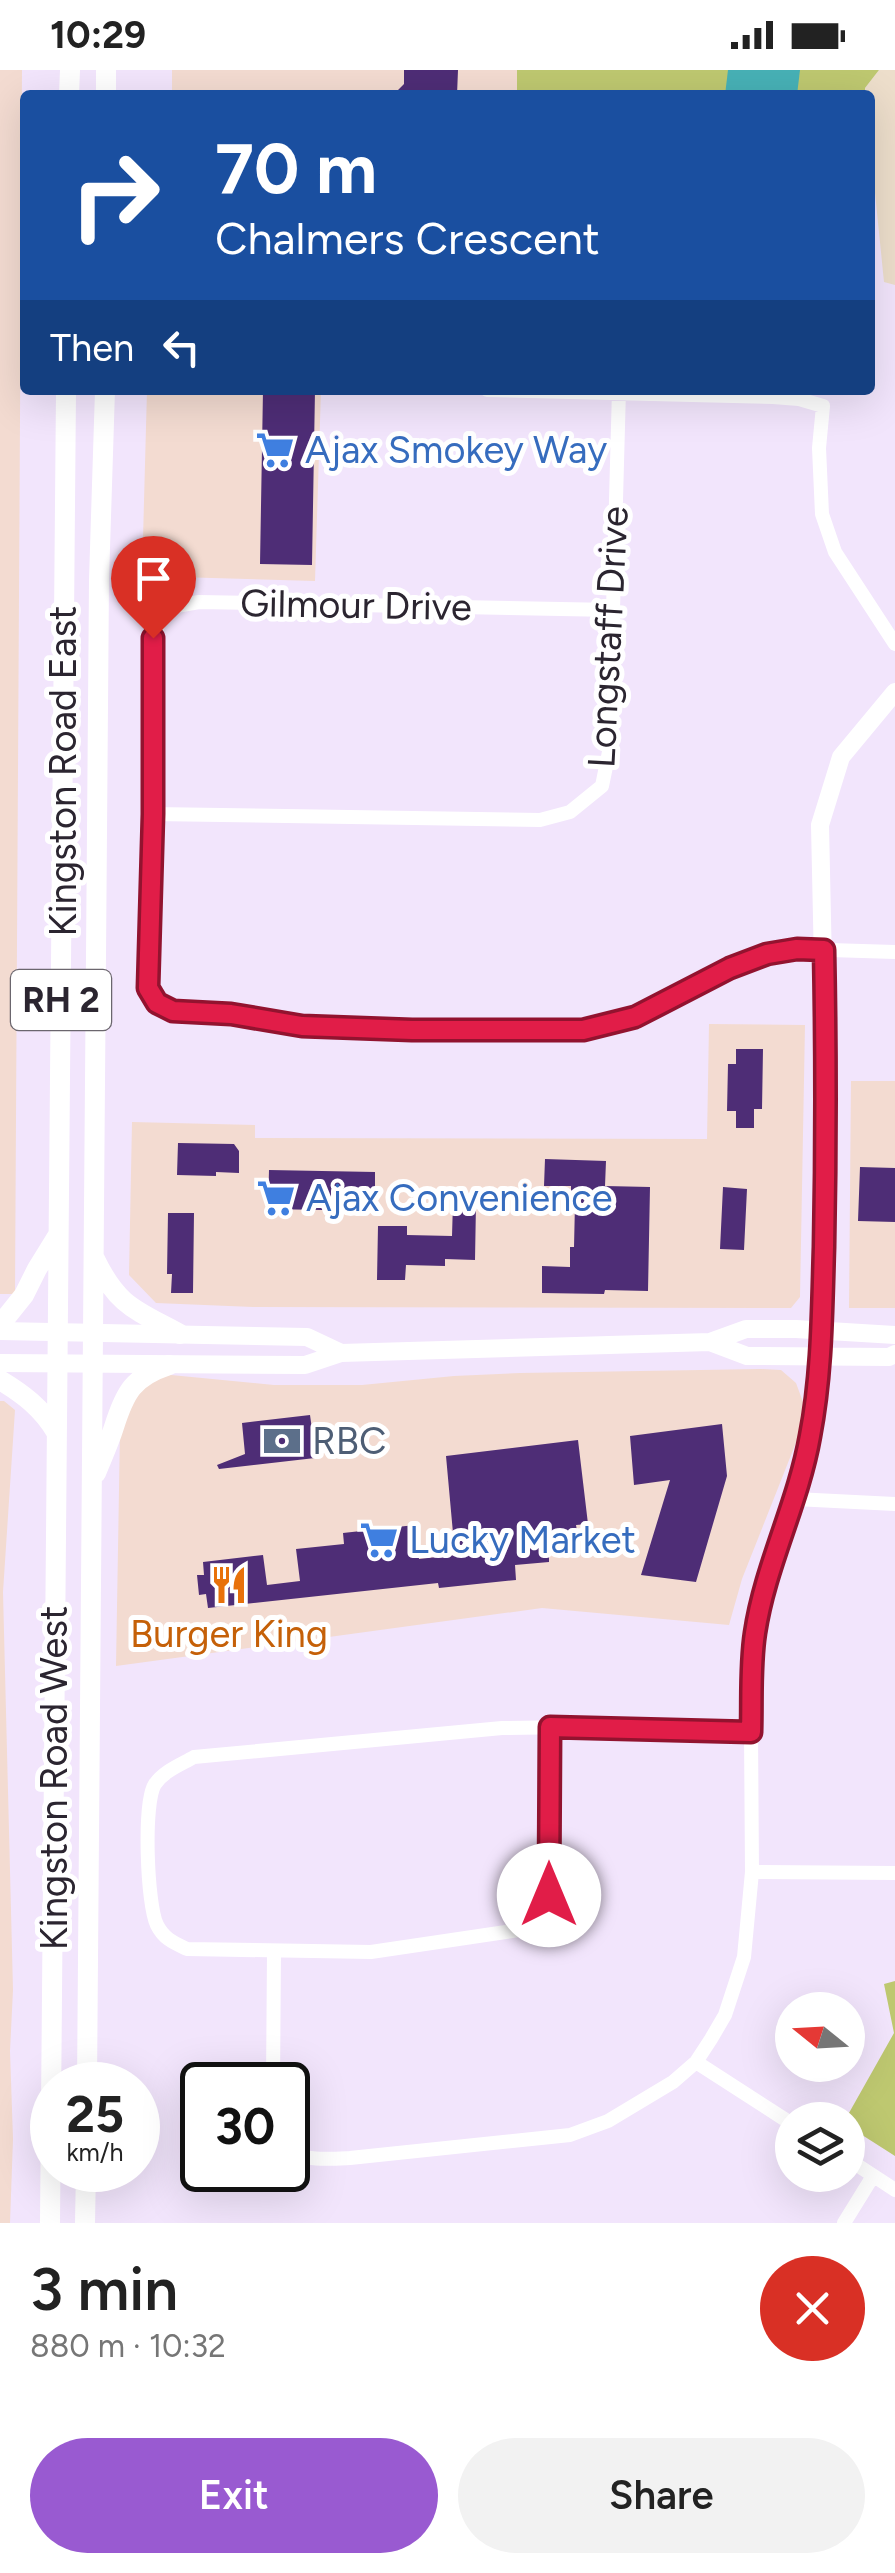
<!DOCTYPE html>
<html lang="en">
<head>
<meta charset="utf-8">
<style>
	:root { --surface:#fff; --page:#f2f2f2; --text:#222; --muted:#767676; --accent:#995ad1 }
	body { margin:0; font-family:Figtree,sans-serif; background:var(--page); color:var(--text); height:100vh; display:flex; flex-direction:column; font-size:38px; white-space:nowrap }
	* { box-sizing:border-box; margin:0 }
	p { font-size:32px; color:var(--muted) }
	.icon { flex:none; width:55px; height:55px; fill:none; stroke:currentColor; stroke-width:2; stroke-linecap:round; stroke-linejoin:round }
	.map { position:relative; height:2153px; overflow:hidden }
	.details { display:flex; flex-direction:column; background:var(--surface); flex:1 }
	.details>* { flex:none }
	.guide { position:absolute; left:20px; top:20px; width:855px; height:305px; border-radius:10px; box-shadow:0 10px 40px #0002; background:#1a4fa0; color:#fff; overflow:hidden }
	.needle { width:65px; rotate:288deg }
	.fabs { position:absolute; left:775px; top:1922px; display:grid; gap:20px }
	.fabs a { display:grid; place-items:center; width:90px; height:90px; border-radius:50%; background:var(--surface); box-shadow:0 10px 40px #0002; font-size:50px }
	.speed { position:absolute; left:30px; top:1992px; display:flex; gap:20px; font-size:50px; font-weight:700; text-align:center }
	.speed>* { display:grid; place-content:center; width:130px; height:130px; border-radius:50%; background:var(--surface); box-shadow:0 10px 40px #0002; line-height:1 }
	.speed small { font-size:25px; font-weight:400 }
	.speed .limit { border:5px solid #111; border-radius:15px; background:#fff; color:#111 }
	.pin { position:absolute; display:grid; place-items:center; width:85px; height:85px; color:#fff; margin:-102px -42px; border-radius:50% 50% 50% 0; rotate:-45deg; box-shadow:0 0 10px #0007 }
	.pin .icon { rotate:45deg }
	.me { position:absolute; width:110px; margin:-55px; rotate:0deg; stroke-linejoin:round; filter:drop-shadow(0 0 8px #0008) }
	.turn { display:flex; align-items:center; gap:35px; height:210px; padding:0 30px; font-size:45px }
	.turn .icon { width:130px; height:130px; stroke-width:2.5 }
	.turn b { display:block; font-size:70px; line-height:85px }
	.then { display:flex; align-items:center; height:95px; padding:0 30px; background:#0003; gap:20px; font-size:38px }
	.round { display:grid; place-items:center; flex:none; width:105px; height:105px; border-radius:52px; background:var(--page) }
	.overview { display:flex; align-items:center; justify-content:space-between; height:170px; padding:0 30px }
	h1 { font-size:60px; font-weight:600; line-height:75px }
	.primary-button { display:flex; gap:20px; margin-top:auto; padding:20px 30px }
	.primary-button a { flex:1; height:115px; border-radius:60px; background:var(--accent); color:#fff; font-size:40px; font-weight:600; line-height:115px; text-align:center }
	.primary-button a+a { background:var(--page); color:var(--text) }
	.status { display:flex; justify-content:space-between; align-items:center; height:70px; padding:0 50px; background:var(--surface); direction:ltr }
	.status svg { height:28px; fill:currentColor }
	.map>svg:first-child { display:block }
</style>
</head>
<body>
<div class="status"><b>10:29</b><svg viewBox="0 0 49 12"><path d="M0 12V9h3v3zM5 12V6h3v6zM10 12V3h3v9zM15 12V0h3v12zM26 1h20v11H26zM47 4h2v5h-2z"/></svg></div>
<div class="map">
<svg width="895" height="2153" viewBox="0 0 895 2153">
	<rect width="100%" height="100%" fill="#f2e5fc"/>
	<path fill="#f3dbd1" d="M 0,0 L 22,0 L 15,1224 L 0,1224 Z
		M 172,0 L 517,0 L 517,25 L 172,25 Z
		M 147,320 L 321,320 L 315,511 L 142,506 Z
		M 709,954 L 805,955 L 800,1227 L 791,1238 L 253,1237 L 156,1233 L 129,1205 L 132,1052 L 255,1055 L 255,1068 L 707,1069 Z
		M 851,1011 L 895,1011 L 895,1238 L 849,1238 Z
		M 761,1299 L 781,1300 L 796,1313 L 803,1332 L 799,1365 L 742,1509 L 729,1555 L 542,1538 L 116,1596 L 120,1361 L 130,1333 L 155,1307 L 171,1305 L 274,1315 L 362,1315 L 454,1306 L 520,1303 Z
		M 0,1331 L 4,1331 L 15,1340 L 3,1522 L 13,1920 L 10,1981 L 13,2069 L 10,2153 L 0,2153 Z"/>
	<path fill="#eddecb" d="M 879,0 L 895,0 L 895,215 L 884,212 L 870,73 L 870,25 L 865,25 L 865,18 Z"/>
	<path fill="#bec870" d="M 517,0 L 879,0 L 865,18 L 865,25 L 517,25 Z
		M 895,1911 L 895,2086 L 848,2056 L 848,2050 L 845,2050 L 894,1963 L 884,1914 Z"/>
	<path fill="#47b1b6" d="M 728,0 L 800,0 L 797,25 L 725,25 Z"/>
	<path fill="#4e2d76" d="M 404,0 L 458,0 L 457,25 L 393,25 L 404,14 Z
		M 263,320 L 315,320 L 312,495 L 260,494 Z
		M 736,979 L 763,979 L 762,1039 L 754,1039 L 754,1058 L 736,1058 L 736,1041 L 727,1041 L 728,994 L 736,994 Z
		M 178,1073 L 234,1074 L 239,1081 L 239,1103 L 216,1102 L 216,1106 L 177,1105 Z
		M 545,1089 L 606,1091 L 605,1116 L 650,1117 L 648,1221 L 605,1220 L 604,1224 L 542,1223 L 542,1196 L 570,1197 L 570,1177 L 574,1177 L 575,1133 L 571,1133 L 571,1116 L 544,1116 Z
		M 860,1097 L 895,1098 L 895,1152 L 858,1151 Z
		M 269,1100 L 375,1102 L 375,1141 L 268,1139 Z
		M 723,1117 L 747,1119 L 744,1180 L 720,1179 Z
		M 453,1132 L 476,1133 L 475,1190 L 445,1189 L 445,1196 L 406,1195 L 405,1210 L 377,1210 L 378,1156 L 407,1156 L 407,1165 L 452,1166 Z
		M 168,1143 L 194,1143 L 193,1223 L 171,1223 L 172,1204 L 167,1204 Z
		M 310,1345 L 312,1359 L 318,1359 L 320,1376 L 314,1377 L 315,1388 L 219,1399 L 217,1395 L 245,1384 L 242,1353 Z
		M 722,1354 L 727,1406 L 696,1512 L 641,1505 L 670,1410 L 634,1415 L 630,1366 Z
		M 578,1370 L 588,1454 L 576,1455 L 579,1473 L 554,1476 L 555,1484 L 549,1484 L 549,1492 L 515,1495 L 516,1510 L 439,1518 L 438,1513 L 208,1538 L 206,1524 L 199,1525 L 197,1505 L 204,1505 L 203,1492 L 263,1485 L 267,1515 L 300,1511 L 296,1479 L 344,1474 L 343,1463 L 415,1455 L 419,1489 L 455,1485 L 446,1386 Z"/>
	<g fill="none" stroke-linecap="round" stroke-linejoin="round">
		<path stroke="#fff" stroke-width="14" d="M 487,320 L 773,327 L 799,329 L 823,336 L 819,378 L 822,444 L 835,482 L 895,574
			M 613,540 L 199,532 L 165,538 L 153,568 L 153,744 L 149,918 L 157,933 L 173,941 L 231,944 L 302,956 L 583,961 L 635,947 L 730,899 L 767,884 L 797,879 L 895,882
			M 153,744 L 540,750 L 570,742 L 602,716 L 610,677 L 614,620 L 613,540 L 619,320
			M 795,1429 L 895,1434
			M 550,1657 L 549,1825 L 545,1850 L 526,1859 L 371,1882 L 187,1879 C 174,1873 164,1869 157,1855 C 147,1835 143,1732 155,1714 C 164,1701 180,1695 194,1687 L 502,1658 L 572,1657 L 751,1662
			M 752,1802 L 895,1803
			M 696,1992 L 792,2054
			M 273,2015 L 274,1882
			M 288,2081 C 305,2091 330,2089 350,2088 L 570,2065 L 608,2051 L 673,2012 L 696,1992 L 711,1969 L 725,1945 L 744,1887 L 752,1802 L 751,1662 L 755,1564 L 766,1513 L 798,1418 L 810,1367 L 820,1288
			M 848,2089 L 895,2120
			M 844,2153 L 873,2106"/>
		<path stroke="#fff" stroke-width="18" d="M 0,1261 L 307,1267 L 341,1283
			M 710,1272 L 747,1286 L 889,1287 L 895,1284
			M 820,1288 L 827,1081 L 820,755 L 841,687 L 895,622
			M 0,1293 L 305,1295 L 341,1283 L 710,1272 L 746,1259 L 796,1259 L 895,1265"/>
		<path stroke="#fff" stroke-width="20" d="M 69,25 L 70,0
			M 106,25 L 106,0
			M 95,1189 C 118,1237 136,1240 180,1264
			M 0,1255 L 24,1225 L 37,1199 L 58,1165
			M 0,1310 C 23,1324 42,1338 56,1362
			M 96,1403 C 102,1388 109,1373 114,1357 C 125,1322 133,1307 169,1295
			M 87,2015 L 99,510 L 105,320
			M 50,2153 L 66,320
			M 85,2153 L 86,2100"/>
	</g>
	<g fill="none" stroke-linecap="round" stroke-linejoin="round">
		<g stroke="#92132f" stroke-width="25">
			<path id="route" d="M 153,568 L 153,744 L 148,918 L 157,933 L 173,941 L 231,944 L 302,956 L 412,960 L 583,960 L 635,947 L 730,898 L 767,884 L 797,879 L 824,880 C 826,979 826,1078 824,1177 C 822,1240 822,1304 810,1366 C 798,1434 765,1496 755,1563 C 750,1595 752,1630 751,1662 L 550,1657 L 549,1825"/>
		</g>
		<use href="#route" stroke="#e11d48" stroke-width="18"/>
	</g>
	<defs>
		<g id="supermarket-bare" transform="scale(3)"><path d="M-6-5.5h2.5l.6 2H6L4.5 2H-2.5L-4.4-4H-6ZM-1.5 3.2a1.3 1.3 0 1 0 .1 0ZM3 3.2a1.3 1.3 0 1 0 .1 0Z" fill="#3f7fe0" stroke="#fff" stroke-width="2.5" paint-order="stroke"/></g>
		<g id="bank-bare" transform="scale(3)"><path d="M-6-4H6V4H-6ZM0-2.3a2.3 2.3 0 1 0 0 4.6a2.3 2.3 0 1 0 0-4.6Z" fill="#5c6f8a" stroke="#fff" stroke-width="2.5" paint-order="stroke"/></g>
		<g id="restaurant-bare" transform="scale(3)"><path d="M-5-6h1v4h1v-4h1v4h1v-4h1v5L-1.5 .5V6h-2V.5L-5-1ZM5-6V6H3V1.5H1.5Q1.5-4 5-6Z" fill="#e8710a" stroke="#fff" stroke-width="2.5" paint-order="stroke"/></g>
	</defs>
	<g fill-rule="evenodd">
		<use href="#supermarket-bare" x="275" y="380"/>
		<use href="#supermarket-bare" x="276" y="1128"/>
		<use href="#bank-bare" x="282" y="1371"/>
		<use href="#supermarket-bare" x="379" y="1470"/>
		<use href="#restaurant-bare" x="229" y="1515"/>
	</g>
	<g text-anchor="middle" stroke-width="10" stroke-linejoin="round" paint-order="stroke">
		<rect fill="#fff" stroke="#6b666e" stroke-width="2.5" x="11" y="900" width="100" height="60" rx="8"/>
		<g font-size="35" font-weight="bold" fill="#2b2530">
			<text x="61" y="942">RH 2</text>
		</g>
		<g font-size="38" fill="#366cbe" stroke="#fff" text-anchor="start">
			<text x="305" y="393">Ajax Smokey Way</text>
			<text x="306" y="1141">Ajax Convenience</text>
			<text x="409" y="1483">Lucky Market</text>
		</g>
		<g font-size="38" fill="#2b2530" stroke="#fff">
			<text transform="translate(356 535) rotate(1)" y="13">Gilmour Drive</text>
			<text transform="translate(608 567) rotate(-87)" y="13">Longstaff Drive</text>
			<text transform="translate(63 701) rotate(-90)" y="13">Kingston Road East</text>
			<text transform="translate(54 1708) rotate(-90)" y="13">Kingston Road West</text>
		</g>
		<g font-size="38" fill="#4e5e75" stroke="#fff" text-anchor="start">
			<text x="312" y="1384">RBC</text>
		</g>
		<g font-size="38" fill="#c56008" stroke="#fff">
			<text x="229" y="1577">Burger King</text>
		</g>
	</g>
</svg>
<div class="fabs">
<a><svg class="needle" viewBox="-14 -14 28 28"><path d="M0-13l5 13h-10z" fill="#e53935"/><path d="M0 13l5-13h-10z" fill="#767676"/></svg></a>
<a><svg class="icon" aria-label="layers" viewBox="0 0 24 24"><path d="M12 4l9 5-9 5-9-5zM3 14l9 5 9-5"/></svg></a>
</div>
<div class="speed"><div>25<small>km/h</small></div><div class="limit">30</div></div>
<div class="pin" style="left:153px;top:568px;background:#d93025"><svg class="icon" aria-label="arrive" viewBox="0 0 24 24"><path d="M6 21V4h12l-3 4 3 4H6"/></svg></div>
<svg class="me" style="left:549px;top:1825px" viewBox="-20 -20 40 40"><circle r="19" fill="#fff"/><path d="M0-13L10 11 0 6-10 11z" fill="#e11d48"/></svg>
<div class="guide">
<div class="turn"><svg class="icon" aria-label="right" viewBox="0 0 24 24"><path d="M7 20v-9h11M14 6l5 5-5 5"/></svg><div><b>70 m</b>Chalmers Crescent</div></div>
<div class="then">Then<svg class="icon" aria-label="left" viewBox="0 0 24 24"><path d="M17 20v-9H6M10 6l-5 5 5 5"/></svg></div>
</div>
</div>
<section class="details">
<div class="overview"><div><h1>3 min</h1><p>880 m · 10:32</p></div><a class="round" style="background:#d93025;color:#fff"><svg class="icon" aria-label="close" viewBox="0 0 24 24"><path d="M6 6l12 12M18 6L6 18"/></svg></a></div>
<div class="primary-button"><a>Exit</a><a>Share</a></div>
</section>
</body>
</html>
